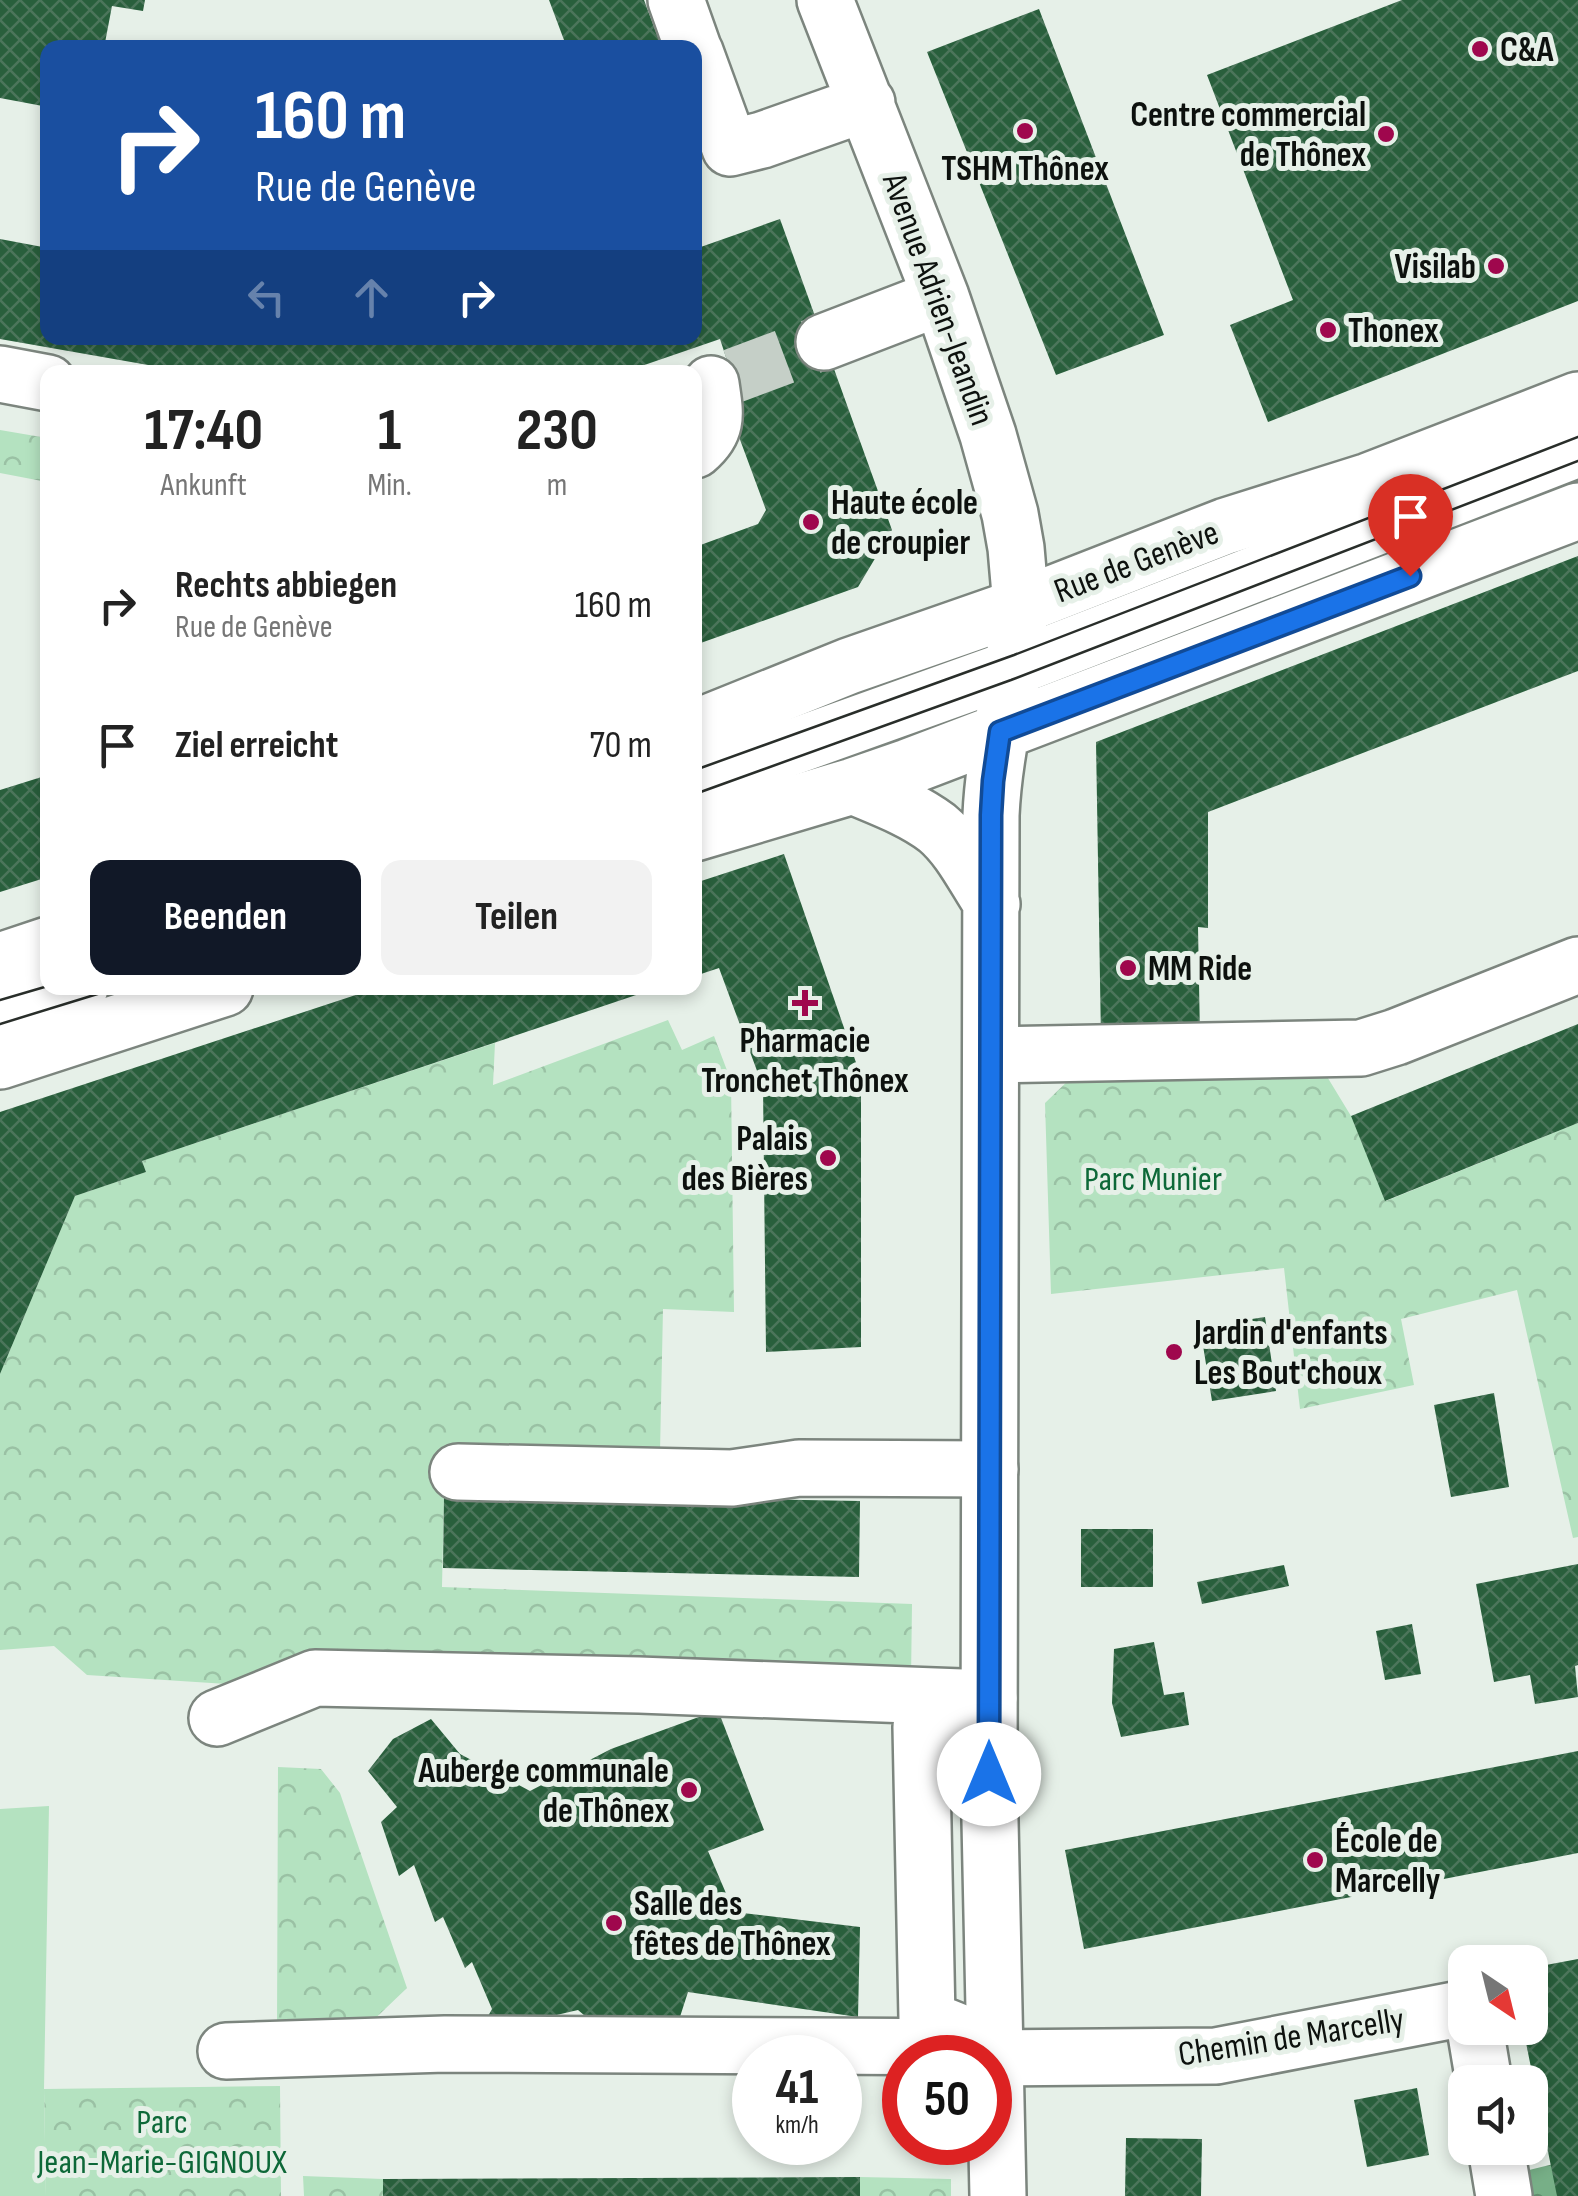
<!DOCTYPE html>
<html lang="de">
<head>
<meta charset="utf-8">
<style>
	:root { --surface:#fff; --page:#f2f2f2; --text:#222; --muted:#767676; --accent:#111827 }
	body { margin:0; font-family:"Sofia Sans Condensed",sans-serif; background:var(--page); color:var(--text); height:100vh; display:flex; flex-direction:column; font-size:38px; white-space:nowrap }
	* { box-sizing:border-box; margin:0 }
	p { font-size:32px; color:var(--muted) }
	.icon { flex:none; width:55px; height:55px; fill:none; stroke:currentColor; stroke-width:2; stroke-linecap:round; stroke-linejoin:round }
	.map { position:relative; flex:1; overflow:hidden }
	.side { position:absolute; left:40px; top:365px; width:662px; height:630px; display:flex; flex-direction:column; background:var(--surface); border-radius:20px; box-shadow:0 5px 15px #0003 }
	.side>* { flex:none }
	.hud { position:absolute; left:40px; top:40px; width:662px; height:305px; border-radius:20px; box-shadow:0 5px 15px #0003; background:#1a4fa0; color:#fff; overflow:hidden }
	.needle { width:65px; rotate:145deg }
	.controls { position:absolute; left:1448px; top:1945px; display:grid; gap:20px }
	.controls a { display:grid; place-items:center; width:100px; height:100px; border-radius:20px; background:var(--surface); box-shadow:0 5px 15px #0003; font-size:50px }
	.speed { position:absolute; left:732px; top:2035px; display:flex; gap:20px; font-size:50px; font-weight:700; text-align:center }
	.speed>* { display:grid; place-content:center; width:130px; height:130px; border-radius:50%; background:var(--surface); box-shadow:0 5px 15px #0003; line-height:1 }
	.speed small { font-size:25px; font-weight:400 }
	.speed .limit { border:15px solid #d22; background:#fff; color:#111 }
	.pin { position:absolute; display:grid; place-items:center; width:85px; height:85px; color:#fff; margin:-102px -42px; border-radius:50% 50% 50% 0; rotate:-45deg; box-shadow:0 0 10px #0007 }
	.pin .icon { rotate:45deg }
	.me { position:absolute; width:110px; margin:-55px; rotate:0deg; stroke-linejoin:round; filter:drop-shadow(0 0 8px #0008) }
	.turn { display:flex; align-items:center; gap:35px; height:210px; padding:0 50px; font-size:45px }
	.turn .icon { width:130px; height:130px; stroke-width:2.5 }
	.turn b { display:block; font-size:70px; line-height:85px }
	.lanes { display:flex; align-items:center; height:95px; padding:0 50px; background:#0003; justify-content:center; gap:50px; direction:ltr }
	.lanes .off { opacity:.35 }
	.eta { display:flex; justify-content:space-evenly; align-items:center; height:170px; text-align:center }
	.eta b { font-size:60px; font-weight:700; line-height:70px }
	.cta { display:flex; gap:20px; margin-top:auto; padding:20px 50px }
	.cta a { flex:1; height:115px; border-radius:20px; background:var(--accent); color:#fff; font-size:40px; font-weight:700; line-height:115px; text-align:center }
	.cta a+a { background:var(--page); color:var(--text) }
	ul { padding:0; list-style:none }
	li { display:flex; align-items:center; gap:30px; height:140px; padding:0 50px }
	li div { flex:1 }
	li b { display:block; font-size:38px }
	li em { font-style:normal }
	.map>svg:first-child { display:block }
</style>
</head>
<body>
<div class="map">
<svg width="1578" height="2196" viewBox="0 0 1578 2196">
	<defs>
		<pattern id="park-crowns" width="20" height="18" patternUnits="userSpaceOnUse" patternTransform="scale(2.5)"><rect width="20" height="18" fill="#b4e2c0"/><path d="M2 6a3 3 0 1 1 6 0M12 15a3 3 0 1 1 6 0" fill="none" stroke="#9ac1a4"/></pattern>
		<pattern id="water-ripples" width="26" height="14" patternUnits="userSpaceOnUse" patternTransform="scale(2.5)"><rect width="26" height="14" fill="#77af87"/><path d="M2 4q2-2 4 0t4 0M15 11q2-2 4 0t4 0" fill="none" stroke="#608d6d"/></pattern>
		<pattern id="building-cross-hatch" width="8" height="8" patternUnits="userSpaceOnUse" patternTransform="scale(2.5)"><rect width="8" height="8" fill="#295f3c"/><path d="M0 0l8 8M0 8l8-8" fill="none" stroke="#4c755b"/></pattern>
	</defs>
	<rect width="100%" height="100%" fill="#e6f0e8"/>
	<path fill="url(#park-crowns)" d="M 0,430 L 47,438 L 47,482 L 0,473 Z
		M 668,1020 L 682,1050 L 714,1036 L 731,1081 L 734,1312 L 663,1309 L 660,1452 L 444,1494 L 442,1587 L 912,1604 L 911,1680 L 303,1662 L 227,1684 L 87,1675 L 54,1646 L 0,1650 L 0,1374 L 75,1196 L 146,1172 L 142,1161 L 495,1043 L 493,1085 Z
		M 1323,1070 L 1351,1116 L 1386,1201 L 1578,1123 L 1578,1537 L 1573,1538 L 1517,1290 L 1401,1319 L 1414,1385 L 1300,1409 L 1284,1268 L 1051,1294 L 1045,1103 L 1076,1073 Z
		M 278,1767 L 321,1769 L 340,1793 L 407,1988 L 362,2031 L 277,2030 Z
		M 280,2086 L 281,2196 L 46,2196 L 44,2089 Z
		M 303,2176 L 383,2179 L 383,2196 L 304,2196 Z
		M 860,2177 L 951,2179 L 951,2196 L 860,2196 Z"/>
	<path fill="#b4e2c0" d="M 49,1806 L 44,2089 L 46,2196 L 0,2196 L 0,1809 Z"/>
	<path fill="url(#water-ripples)" d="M 1578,2158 L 1578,2196 L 1525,2196 L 1521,2172 Z"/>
	<path fill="url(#building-cross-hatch)" d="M 0,0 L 145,0 L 143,11 L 112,6 L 104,48 L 48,48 L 48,107 L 0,98 Z
		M 549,0 L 644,0 L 662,48 L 567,48 Z
		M 1402,0 L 1578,0 L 1578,301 L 1268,422 L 1230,325 L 1293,300 L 1207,75 Z
		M 1039,9 L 1164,335 L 1056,375 L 927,52 Z
		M 780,219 L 892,530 L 858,587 L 695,645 L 695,547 L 758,524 L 766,510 L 732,418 L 743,409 L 720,339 L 624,372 L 188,372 L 0,339 L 0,239 L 48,248 L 48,338 L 441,338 L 440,340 L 481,345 L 489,342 L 488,338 L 695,338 L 695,249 Z
		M 1578,556 L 1578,671 L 1208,812 L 1208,928 L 1198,927 L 1200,1037 L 1101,1040 L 1096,742 Z
		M 48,775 L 48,877 L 0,892 L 0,790 Z
		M 784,854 L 861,1077 L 861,1347 L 766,1352 L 763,1087 L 719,968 L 695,976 L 695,883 Z
		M 377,988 L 657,988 L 142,1161 L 146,1172 L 75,1196 L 0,1374 L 0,1112 Z
		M 1578,1024 L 1578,1123 L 1385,1201 L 1351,1116 Z
		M 1265,1317 L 1276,1391 L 1212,1401 L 1200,1327 Z
		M 1494,1393 L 1509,1487 L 1451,1497 L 1434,1405 Z
		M 444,1494 L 860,1501 L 859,1577 L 443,1568 Z
		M 1081,1529 L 1153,1529 L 1153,1587 L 1081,1587 Z
		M 1578,1564 L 1578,1665 L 1575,1666 L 1578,1697 L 1535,1704 L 1530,1675 L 1494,1682 L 1476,1584 Z
		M 1284,1565 L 1289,1586 L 1202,1604 L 1197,1582 Z
		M 1412,1624 L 1421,1674 L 1385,1680 L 1376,1631 Z
		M 1154,1642 L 1164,1695 L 1184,1692 L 1189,1725 L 1121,1737 L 1112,1703 L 1114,1649 Z
		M 718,1710 L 764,1830 L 708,1851 L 728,1898 L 709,1909 L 860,1927 L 858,2017 L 688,1992 L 678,2023 L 591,2021 L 578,2010 L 518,2024 L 487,2018 L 492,2009 L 472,1962 L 465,1968 L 443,1917 L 435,1922 L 414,1865 L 399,1876 L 381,1822 L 397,1807 L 368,1771 L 393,1739 L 431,1719 L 460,1754 L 530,1791 L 611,1749 Z
		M 1578,1751 L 1578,1853 L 1084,1949 L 1065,1850 Z
		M 1578,1959 L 1578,2196 L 1557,2196 L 1523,2028 L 1530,2028 L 1530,1968 Z
		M 1417,2088 L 1429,2155 L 1367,2167 L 1354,2100 Z
		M 1126,2138 L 1202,2139 L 1201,2196 L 1125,2196 Z
		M 860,2177 L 860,2196 L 383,2196 L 383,2179 Z"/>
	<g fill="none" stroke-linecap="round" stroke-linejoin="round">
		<path stroke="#c5cfc7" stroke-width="55" stroke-dasharray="55 28" stroke-linecap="butt" d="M 733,376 L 824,342"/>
		<g stroke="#7c857e" stroke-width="60">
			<path id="minor" d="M 676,0 L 693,48
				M 825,0 L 941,297 L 988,435 L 1010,514 L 1016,548 L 1021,606
				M 695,52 L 730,148 L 762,140 L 867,103
				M 824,342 L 941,297
				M 0,374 L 48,383
				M 695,450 C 720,429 715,413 711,384
				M 695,782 L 1013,668 L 1578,449
				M 0,1012 L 80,988
				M 991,1055 L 1361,1048 L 1396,1037 L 1578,965
				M 458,1472 L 732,1478 L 799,1468 L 990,1469
				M 982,1701 L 921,1727 L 927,2019 L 984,2042
				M 217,1718 L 315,1678 L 639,1685 L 989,1698
				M 1475,2028 L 1484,2082
				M 226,2051 L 445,2044 L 996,2047
				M 996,2058 L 1216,2056 L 1465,2008
				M 1496,2148 L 1504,2196"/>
		</g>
		<g stroke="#7c857e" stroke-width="60">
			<path id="major" d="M 695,728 L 849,666 L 1021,606 L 1226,526 L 1369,481 L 1578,400
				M 853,786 C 881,798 912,809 937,828 C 961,848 975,879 992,904
				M 695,833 L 853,786 L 908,767 L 1578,511
				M 0,961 L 48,945
				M 0,1061 L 225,988
				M 998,2196 L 989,1774 L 991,815 C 993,770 1002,728 1010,684 C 1015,658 1017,632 1021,606"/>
		</g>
		<use href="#minor" stroke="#fff" stroke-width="55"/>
		<use href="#major" stroke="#fff" stroke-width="55"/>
		<path stroke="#292e2a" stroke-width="2.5" d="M 695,770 L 1014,655 L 1578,437
			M 695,794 L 1011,680 L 1578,461
			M 0,1000 L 48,986
			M 0,1024 L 117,988"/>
	</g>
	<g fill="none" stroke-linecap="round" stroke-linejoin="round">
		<g stroke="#114b97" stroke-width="25">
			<path id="route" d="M 989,1774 L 991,815 L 993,781 L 1000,732 L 1410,576"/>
		</g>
		<use href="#route" stroke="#1a73e8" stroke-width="18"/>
	</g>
	<g fill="#9f074d" stroke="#e6f0e8" stroke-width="4">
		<circle cx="1480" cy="49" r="10"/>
		<circle cx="1025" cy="131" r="10"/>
		<circle cx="1386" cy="134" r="10"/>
		<circle cx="1496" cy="266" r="10"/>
		<circle cx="1328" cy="330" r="10"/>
		<circle cx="811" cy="522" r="10"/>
		<circle cx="1128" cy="968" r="10"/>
		<path d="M800 988h10v10h10v10h-10v10h-10v-10h-10v-10h10z"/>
		<circle cx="828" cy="1158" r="10"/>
		<circle cx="1174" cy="1352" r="10"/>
		<circle cx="689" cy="1790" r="10"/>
		<circle cx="1315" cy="1860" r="10"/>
		<circle cx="614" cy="1923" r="10"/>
	</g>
	<g text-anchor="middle" stroke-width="10" stroke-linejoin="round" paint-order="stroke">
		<g font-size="35" font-weight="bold" fill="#0d110e" stroke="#e6f0e8" text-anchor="start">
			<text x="1500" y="61">C&amp;A</text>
			<text x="1366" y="126" text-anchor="end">Centre commercial<tspan x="1366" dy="40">de Thônex</tspan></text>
			<text x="1025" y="180" text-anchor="middle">TSHM Thônex</text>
			<text x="1476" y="278" text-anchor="end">Visilab</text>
			<text x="1348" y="342">Thonex</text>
			<text x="831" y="514">Haute école<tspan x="831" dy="40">de croupier</tspan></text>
			<text x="1148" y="980">MM Ride</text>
			<text x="805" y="1052" text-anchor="middle">Pharmacie<tspan x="805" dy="40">Tronchet Thônex</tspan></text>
			<text x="808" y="1150" text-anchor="end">Palais<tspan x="808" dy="40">des Bières</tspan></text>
			<text x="1194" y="1344">Jardin d'enfants<tspan x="1194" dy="40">Les Bout'choux</tspan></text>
			<text x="669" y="1782" text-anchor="end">Auberge communale<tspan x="669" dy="40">de Thônex</tspan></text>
			<text x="1335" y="1852">École de<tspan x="1335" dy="40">Marcelly</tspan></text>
			<text x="634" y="1915">Salle des<tspan x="634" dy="40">fêtes de Thônex</tspan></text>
		</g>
		<g font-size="35" fill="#0d110e" stroke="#e6f0e8">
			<text transform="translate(939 299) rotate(70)" y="12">Avenue Adrien-Jeandin</text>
			<text transform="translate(1136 561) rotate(-21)" y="12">Rue de Genève</text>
			<text transform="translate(1291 2036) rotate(-9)" y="12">Chemin de Marcelly</text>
		</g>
		<g font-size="35" fill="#0d6838" stroke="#e6f0e8">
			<text x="1153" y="1190">Parc Munier</text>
			<text x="162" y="2133">Parc<tspan x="162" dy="40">Jean-Marie-GIGNOUX</tspan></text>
		</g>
	</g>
</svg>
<div class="controls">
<a><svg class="needle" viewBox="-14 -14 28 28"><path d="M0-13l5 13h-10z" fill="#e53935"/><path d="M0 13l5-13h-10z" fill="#767676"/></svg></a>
<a><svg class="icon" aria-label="sound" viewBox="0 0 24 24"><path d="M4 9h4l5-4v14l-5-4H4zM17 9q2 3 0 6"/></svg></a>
</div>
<div class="speed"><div>41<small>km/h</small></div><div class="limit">50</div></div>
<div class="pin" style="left:1410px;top:576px;background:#d93025"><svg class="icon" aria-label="arrive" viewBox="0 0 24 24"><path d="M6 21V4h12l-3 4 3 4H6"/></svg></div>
<svg class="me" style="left:989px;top:1774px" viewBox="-20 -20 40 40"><circle r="19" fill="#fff"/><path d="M0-13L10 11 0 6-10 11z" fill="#1a73e8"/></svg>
<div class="hud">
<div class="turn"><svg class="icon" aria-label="right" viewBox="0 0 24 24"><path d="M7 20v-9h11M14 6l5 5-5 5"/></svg><div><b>160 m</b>Rue de Genève</div></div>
<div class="lanes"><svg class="icon off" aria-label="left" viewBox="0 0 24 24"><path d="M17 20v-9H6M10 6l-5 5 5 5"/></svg><svg class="icon off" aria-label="ahead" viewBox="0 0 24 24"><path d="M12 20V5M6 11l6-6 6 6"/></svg><svg class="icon" aria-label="right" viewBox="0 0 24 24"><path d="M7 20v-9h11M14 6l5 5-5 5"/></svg></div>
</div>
<section class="side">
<div class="eta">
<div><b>17:40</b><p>Ankunft</p></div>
<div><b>1</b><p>Min.</p></div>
<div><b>230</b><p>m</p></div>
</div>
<ul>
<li><svg class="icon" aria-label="right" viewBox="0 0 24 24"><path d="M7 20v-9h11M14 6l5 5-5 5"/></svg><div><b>Rechts abbiegen</b><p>Rue de Genève</p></div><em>160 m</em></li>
<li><svg class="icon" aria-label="arrive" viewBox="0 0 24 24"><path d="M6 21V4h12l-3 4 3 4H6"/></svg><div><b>Ziel erreicht</b></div><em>70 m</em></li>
</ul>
<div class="cta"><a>Beenden</a><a>Teilen</a></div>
</section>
</div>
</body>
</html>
